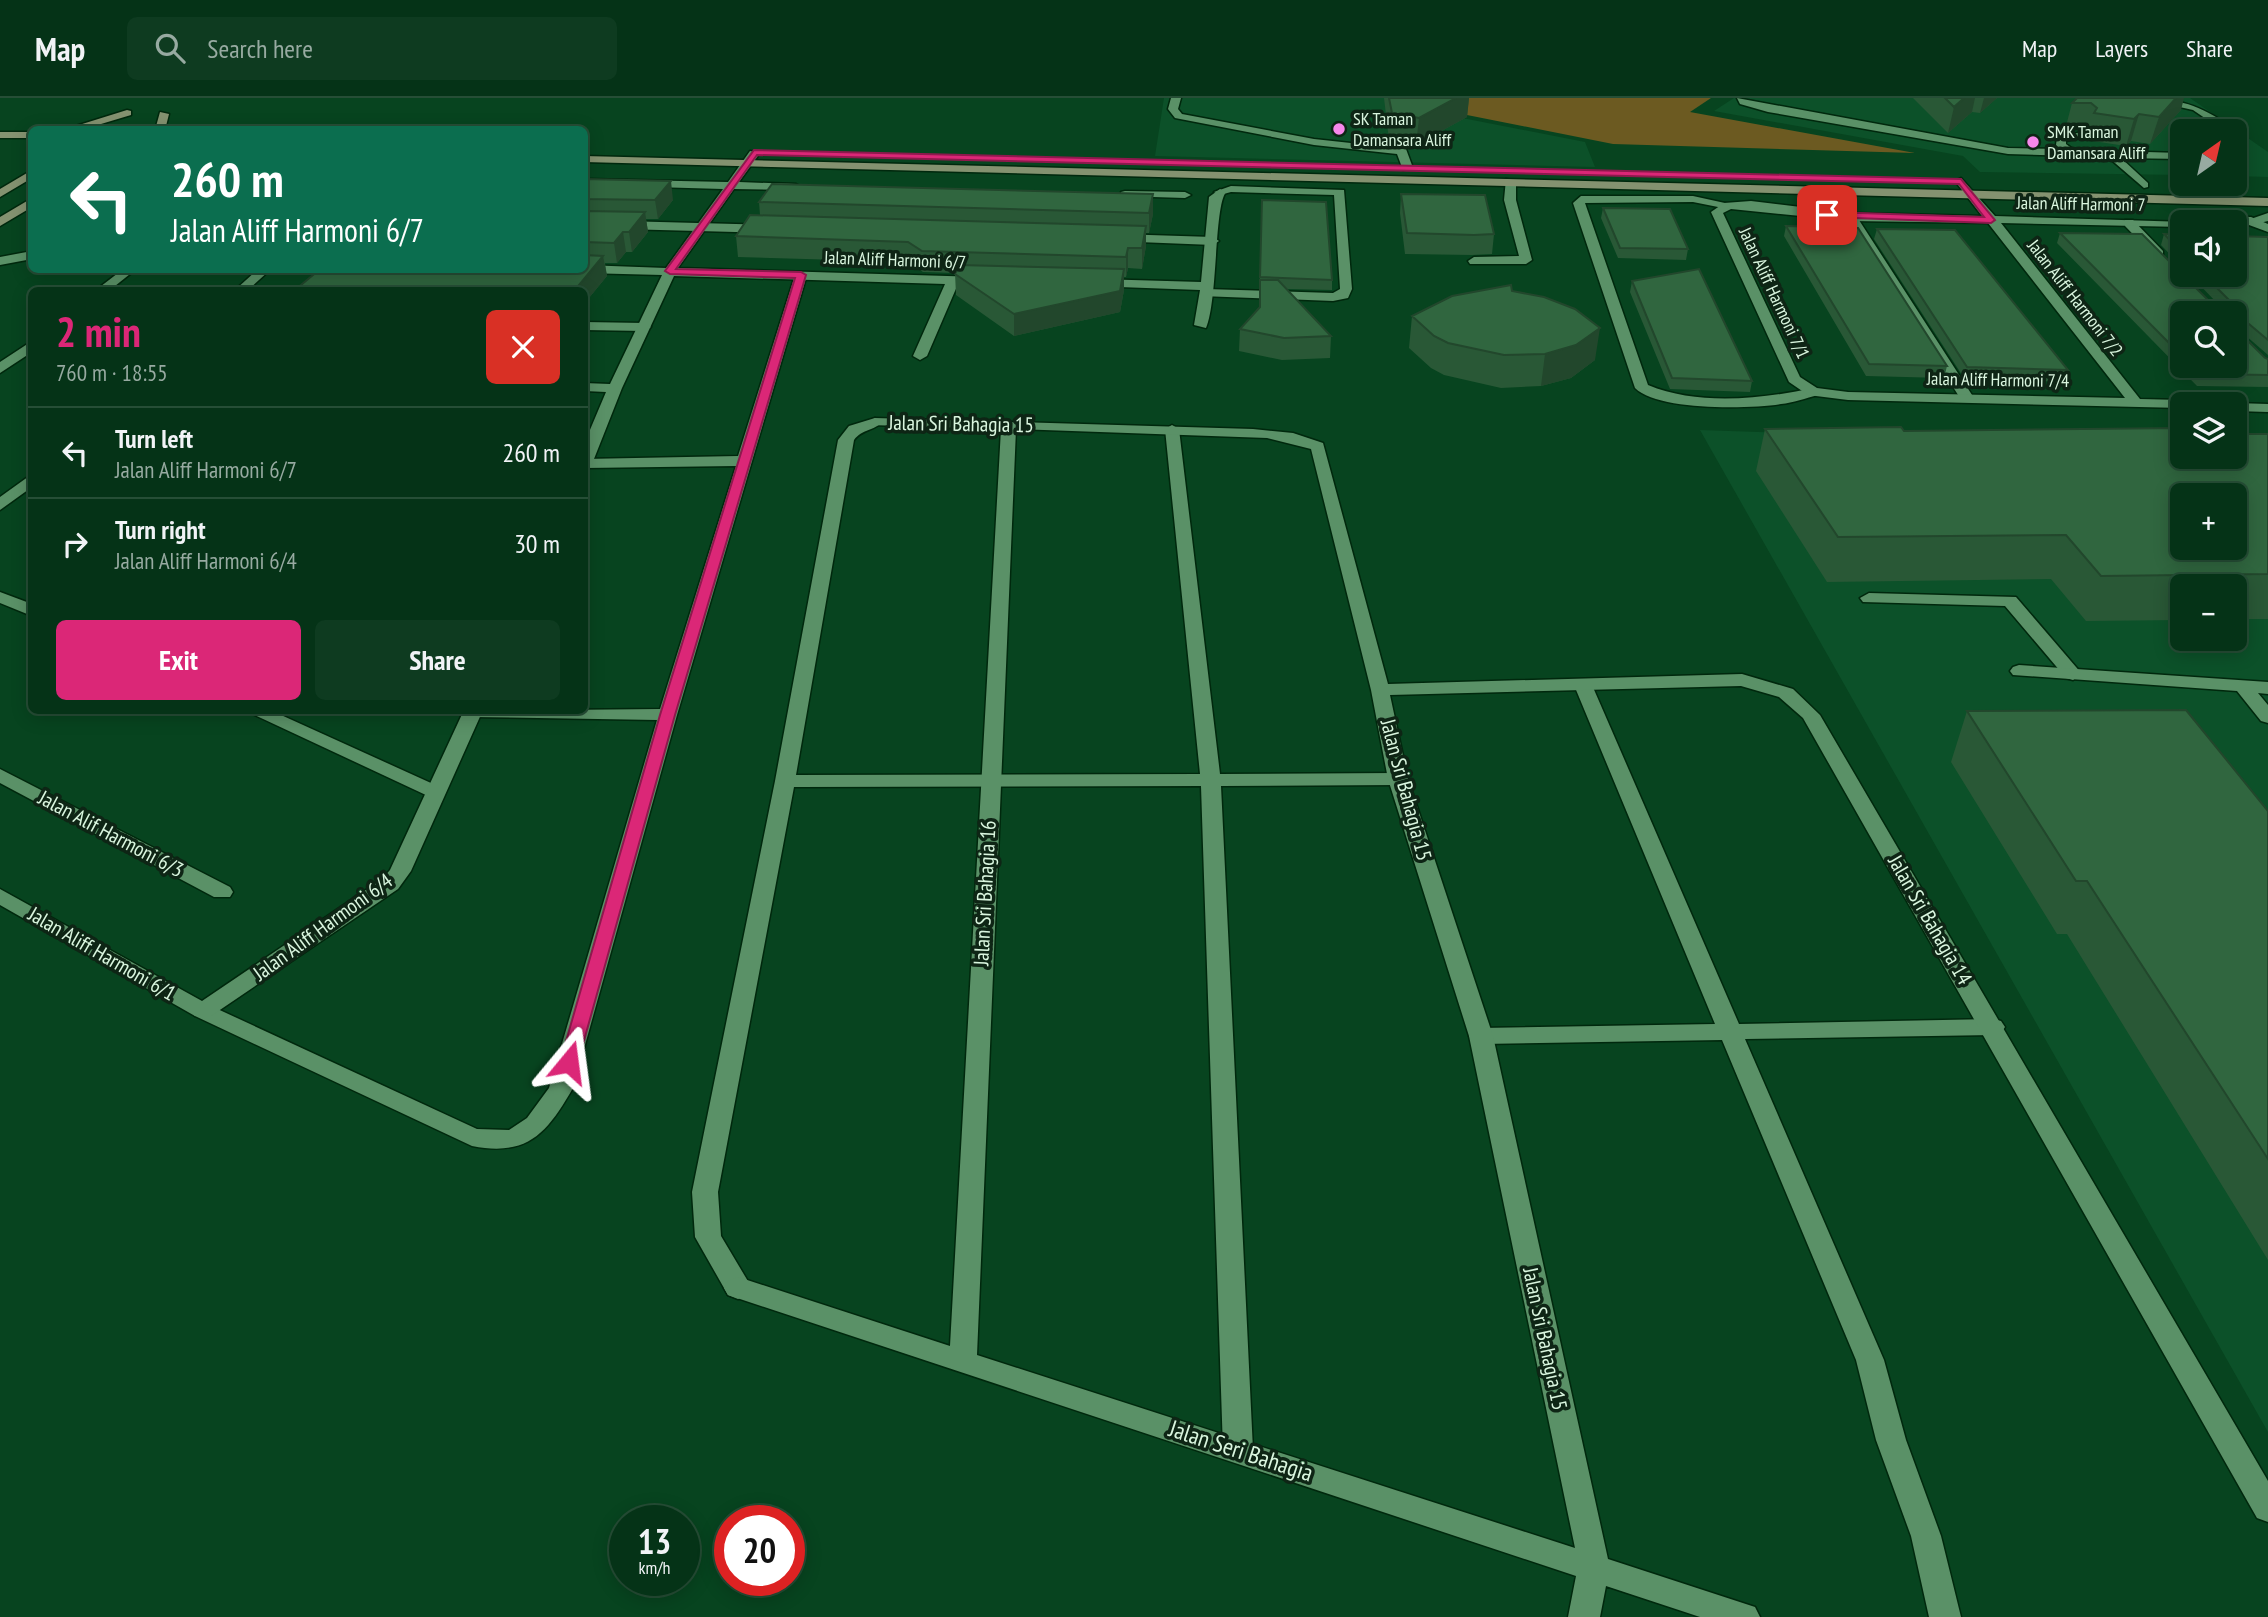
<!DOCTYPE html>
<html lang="en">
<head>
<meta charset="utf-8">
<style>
	:root { --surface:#053317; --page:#0e3b20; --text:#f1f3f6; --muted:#97aaa1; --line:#264e36; --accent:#db2777 }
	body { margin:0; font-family:"PT Sans Narrow",sans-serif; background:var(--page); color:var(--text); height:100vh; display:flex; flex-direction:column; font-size:26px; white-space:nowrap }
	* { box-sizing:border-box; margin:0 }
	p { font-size:23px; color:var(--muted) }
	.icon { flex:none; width:38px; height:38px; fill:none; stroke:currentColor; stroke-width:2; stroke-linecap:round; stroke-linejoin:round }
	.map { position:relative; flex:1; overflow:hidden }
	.panel { position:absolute; left:28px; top:189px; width:560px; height:427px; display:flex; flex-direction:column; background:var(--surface); border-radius:10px; box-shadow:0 4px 18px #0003,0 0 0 2px var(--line) }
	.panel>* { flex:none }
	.banner { position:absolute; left:28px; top:28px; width:560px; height:147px; border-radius:10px; box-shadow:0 4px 18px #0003,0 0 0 2px var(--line); background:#0b6e4f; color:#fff; overflow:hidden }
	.needle { width:46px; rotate:34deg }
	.buttons { position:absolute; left:2170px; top:21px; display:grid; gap:14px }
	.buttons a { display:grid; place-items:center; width:77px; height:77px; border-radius:10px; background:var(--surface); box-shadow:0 4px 18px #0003,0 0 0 2px var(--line); font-size:35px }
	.speed { position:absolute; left:609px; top:1407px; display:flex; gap:14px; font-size:35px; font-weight:700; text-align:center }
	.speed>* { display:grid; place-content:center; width:91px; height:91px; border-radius:50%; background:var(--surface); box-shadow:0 4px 18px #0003,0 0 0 2px var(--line); line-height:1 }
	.speed small { font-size:18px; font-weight:400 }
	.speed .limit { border:10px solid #d22; background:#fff; color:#111 }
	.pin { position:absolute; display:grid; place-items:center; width:60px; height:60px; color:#fff; margin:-30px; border-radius:14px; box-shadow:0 4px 10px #0006 }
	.me { position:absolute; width:77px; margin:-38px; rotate:16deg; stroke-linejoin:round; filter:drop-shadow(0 0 5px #0008) }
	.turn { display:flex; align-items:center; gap:24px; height:147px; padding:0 28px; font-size:32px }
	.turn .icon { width:91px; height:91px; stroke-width:2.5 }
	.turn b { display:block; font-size:49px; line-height:60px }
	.round { display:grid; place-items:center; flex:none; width:74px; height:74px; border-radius:10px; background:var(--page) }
	.overview { display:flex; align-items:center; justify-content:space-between; height:119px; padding:0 28px }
	h1 { font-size:42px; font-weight:700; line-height:52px; color:var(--accent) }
	.button { display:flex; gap:14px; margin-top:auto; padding:14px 28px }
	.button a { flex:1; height:80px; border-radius:10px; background:var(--accent); color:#fff; font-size:28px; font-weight:700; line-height:80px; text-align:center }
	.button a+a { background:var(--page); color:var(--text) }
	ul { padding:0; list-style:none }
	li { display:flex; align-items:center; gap:21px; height:91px; padding:0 28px; border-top:2px solid var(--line) }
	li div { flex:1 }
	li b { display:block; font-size:26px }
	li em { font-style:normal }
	header { display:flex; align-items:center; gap:42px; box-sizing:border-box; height:98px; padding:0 35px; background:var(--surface); border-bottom:2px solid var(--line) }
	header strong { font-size:33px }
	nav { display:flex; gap:38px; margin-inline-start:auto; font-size:24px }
	.search { width:490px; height:63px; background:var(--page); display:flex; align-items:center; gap:18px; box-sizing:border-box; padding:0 24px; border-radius:10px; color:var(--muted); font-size:26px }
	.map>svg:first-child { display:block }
</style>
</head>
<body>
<header>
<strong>Map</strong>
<div class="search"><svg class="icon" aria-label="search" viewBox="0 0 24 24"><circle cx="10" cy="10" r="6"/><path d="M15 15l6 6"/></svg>Search here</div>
<nav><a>Map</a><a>Layers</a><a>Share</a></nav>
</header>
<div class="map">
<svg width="2268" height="1519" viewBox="0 0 2268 1519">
	<rect width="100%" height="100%" fill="#07441f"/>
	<path fill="#0c5129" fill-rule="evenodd" d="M 1164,0 L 1450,0 L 1452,18 L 1585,44 L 1595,69 L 1155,58 Z
		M 1734,0 L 2190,0 L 2268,54 L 2268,79 L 2235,78 L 2235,33 L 2182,33 L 2182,77 L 1980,74 L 1963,58 L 1714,13 Z
		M 1700,332 L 2182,349 L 2182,359 L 2235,359 L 2268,352 L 2268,1334 ZM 2182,397 L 2235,397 L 2235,450 L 2182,450 ZM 2182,488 L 2235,488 L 2235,541 L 2182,541 Z"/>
	<path fill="#6c5a21" d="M 1464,0 L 1711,0 L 1690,14 L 1915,55 L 1613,46 L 1467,17 Z"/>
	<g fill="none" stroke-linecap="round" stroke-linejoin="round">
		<g stroke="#00280d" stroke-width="3">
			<path id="lane" d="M 1171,0 L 1181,0 L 1178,11 L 1182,16 L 1314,41 L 1406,51 L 1413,70 L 1403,72 L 1397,56 L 1314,47 L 1175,20 L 1168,11 Z
				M 1737,0 L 2008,50 L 2060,51 L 2056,47 L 2057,39 L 2082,34 L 2087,37 L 2086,39 L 2066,43 L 2066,46 L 2074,52 L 2182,55 L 2182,61 L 2121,60 L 2148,85 L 2148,89 L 2144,90 L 2108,59 L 2008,56 L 1768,14 L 1740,6 Z
				M 2139,0 C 2173,0 2195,5 2224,24 L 2224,33 L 2214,33 L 2215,27 L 2193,12 Z
				M 1506,81 L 1516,83 L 1516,102 L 1532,162 L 1526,166 L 1470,166 L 1468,163 L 1474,159 L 1519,158 L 1504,102 Z
				M 1231,88 L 1344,92 L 1352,191 L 1348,200 L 1333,203 L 1201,198 L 1200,195 L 1206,191 L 1333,195 L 1340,191 L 1334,97 L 1231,94 L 1220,97 L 1214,94 Z
				M 1693,98 L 1734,107 L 1728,111 L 1693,104 L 1585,105 L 1648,287 C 1698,308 1762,301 1813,290 L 1818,291 L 1818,297 C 1806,300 1793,305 1781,306 C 1749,311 1658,313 1635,290 L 1573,105 L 1581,98 Z
				M 2268,115 L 2268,123 L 2251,127 L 2245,123 Z
				M 1847,116 L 1857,119 L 1974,300 L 1972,303 L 1967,304 L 1960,300 L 1845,119 Z
				M 584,122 L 770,127 L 776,131 L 770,135 L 584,130 Z
				M 2125,122 L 2133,122 L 2163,153 L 2163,159 L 2155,159 L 2125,128 Z
				M 1117,136 L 1213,139 L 1219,143 L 1213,147 L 1113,143 L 1111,140 Z
				M 122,172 L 135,172 L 110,192 L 96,192 Z
				M 796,174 L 807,177 L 677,617 L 573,990 C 547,1035 528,1059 472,1048 L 195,918 L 191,913 L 195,908 L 211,908 L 477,1031 L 509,1032 L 527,1020 L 549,990 L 657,622 L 473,619 L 464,613 L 660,611 L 736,368 L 585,370 L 584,361 L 738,358 Z
				M 584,224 L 644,225 L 651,229 L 644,233 L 584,232 Z
				M 32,243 L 32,254 L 0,275 L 0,264 Z
				M 875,320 L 882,324 C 874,333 862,331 854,342 L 796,677 L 1200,676 L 1165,331 L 1172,327 L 1179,331 L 1220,676 L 1398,675 L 1408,681 L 1398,687 L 1221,688 L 1253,1352 L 1248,1361 L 1238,1364 L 1228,1361 L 1223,1352 L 1201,688 L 794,689 L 718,1094 L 721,1138 L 752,1190 L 748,1197 L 738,1201 L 728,1197 L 695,1139 L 692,1094 L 775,683 L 838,342 L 849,328 Z
				M 0,494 L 32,506 L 32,518 L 0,505 Z
				M 1869,495 L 2016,499 L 2082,576 L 2073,582 L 2066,580 L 2005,508 L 1863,504 L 1860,500 Z
				M 1583,581 L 1592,587 L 1739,926 L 1993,921 L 2001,923 L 2005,929 L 2001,935 L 1993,937 L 1745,941 L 1884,1262 L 1906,1342 L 1941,1438 L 1961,1519 L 1929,1519 L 1911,1438 L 1876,1342 L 1856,1262 L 1722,942 L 1481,946 L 1473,944 L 1469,938 L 1473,932 L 1481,930 L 1715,926 L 1574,587 Z
				M 244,612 L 270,612 L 442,690 L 445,694 L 435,700 L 428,698 Z"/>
		</g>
		<g stroke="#00280d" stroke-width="3">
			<path id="street" d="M 750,53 L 760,55 L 739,84 L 796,86 L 802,89 L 796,92 L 734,91 L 678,170 L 981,179 L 987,183 L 981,187 L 958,186 L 927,258 L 920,262 L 913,258 L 945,186 L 674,178 L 622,290 L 592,366 L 584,371 L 584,346 L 606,294 L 584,293 L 584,285 L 610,286 L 662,177 L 584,175 L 578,172 L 584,172 L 584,167 L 666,170 L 723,91 L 584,87 L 584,81 L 728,84 Z
				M 1961,80 L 1995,118 L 2187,124 L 2193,120 L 2251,119 L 2268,126 L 2268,134 L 2249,127 L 2235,127 L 2235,124 L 2182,124 L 2182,129 L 2001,125 L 2140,301 L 2182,302 L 2189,306 L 2182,306 L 2182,310 L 1848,302 L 1808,297 L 1789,284 L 1711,114 L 1724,105 L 1751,103 L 1851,115 L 1982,118 L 1955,83 ZM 1731,111 L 1851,123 L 1988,125 L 2125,300 L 1848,294 L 1817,290 L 1800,279 L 1723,115 Z
				M 1220,91 L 1226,94 C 1214,109 1218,202 1206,230 L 1194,227 L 1200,192 L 1092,188 L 1092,182 L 1097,181 L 1201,184 L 1209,99 Z
				M 1125,93 L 1185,94 L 1191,97 L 1185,100 L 1121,98 L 1121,94 Z
				M 32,153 L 32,161 L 0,167 L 0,159 Z
				M 257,172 L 270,172 L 248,192 L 235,192 Z
				M 2235,305 L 2268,306 L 2268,314 L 2235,313 L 2235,306 L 2230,306 Z
				M 875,320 L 1253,331 L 1293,335 L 1323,345 L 1388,586 L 1742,576 L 1793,591 L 1820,617 L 2268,1383 L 2268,1424 L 2257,1420 L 1803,620 L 1779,599 L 1741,588 L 1390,597 L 1408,681 L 1493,938 L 1608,1461 L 1755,1509 L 1760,1519 L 1700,1519 L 1606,1488 L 1600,1519 L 1568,1519 L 1576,1478 L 728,1197 L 724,1190 L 728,1183 L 738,1179 L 950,1248 L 1001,331 L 870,327 L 868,324 ZM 1016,331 L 1267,340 L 1311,351 L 1371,592 L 1388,681 L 1469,938 L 1575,1450 L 977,1257 Z
				M 32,376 L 32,389 L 0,412 L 0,399 Z
				M 2019,567 L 2268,584 L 2268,596 L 2258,595 L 2268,607 L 2268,625 L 2261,623 L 2237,593 L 2013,577 L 2010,573 L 2013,569 Z
				M 464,612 L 483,612 L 411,773 L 398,791 L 211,918 L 195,918 L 0,807 L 0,791 L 202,903 L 382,781 L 390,772 Z
				M 0,671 L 230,789 L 233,794 L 230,799 L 214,799 L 0,685 Z"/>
		</g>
		<g stroke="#00280d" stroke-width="3">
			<path id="secondary" d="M 127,12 L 131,13 L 131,17 L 81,32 L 63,32 Z
				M 160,14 L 169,16 L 165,32 L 155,32 Z
				M 0,34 L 32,34 L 32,40 L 0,40 Z
				M 584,58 L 2268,100 L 2268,108 L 584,64 Z
				M 32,72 L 32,80 L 0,99 L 0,91 Z
				M 32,100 L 32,109 L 0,128 L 0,119 Z"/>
		</g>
		<use href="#lane" fill="#5a9167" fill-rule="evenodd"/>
		<use href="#street" fill="#5a9167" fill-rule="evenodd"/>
		<use href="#secondary" fill="#849270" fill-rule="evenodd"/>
	</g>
	<path fill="#295836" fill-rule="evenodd" d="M 1384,0 L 1469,0 L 1467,19 L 1416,47 L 1389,42 Z
		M 1913,0 L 1997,0 L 1980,15 L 1972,14 L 1948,35 Z
		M 2077,0 L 2181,12 L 2150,46 L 2131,43 L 2126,48 L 2086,42 L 2088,35 L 2083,32 L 2065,32 L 2072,5 Z
		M 584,81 L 673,102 L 658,121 L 646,121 L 648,134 L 632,154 L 626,154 L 617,165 L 605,165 L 607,178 L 584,206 Z
		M 1153,96 L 1153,116 L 1149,135 L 1146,135 L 1146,148 L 1142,171 L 1128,170 L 1126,179 L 1124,179 L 1124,192 L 1120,214 L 1014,238 L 956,197 L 955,175 L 923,174 L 909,164 L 738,159 L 736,138 L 760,117 L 759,104 Z
		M 1401,96 L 1494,136 L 1492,156 L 1472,157 L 1405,156 L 1400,115 Z
		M 1262,102 L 1332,182 L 1332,192 L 1286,191 L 1331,238 L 1330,260 L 1282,262 L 1239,253 L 1240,231 L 1259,210 Z
		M 1603,110 L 1688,151 L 1686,162 L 1618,160 L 1601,120 Z
		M 1786,128 L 1947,268 L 1944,280 L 1866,278 L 1784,138 Z
		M 1877,131 L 2068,272 L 2065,284 L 1964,280 L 1874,141 Z
		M 2060,135 L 2212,206 L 2218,206 L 2190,177 L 2235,177 L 2268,139 L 2268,257 L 2237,230 L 2265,260 L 2268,261 L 2268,289 L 2197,288 L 2057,145 ZM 2182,215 L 2235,268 L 2182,268 Z
		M 2164,136 L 2182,137 L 2182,169 L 2161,147 Z
		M 1632,183 L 1752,283 L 1750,294 L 1670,291 L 1630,194 Z
		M 1512,193 L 1595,262 L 1571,280 L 1541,288 L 1501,290 L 1444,277 L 1431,270 L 1409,250 L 1412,218 Z
		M 1765,331 L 1904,333 L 2182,359 L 2268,336 L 2268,521 L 2235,521 L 2235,488 L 2182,488 L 2182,522 L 2086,523 L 2051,481 L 1827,484 L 1756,373 Z
		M 1967,613 L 2268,713 L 2268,1162 L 2067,836 L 2057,836 L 1951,664 Z"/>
	<path fill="#22472c" d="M 1456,0 L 1469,0 L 1467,19 L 1416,47 L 1419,20 Z
		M 1964,0 L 1975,0 L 1972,14 L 1948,35 L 1954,9 Z
		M 1984,0 L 1997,0 L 1980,15 Z
		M 2176,0 L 2184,0 L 2181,12 L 2150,46 L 2159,19 Z
		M 2139,16 L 2131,43 L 2126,48 L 2134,21 Z
		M 671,83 L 673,102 L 658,121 L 655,102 Z
		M 1153,96 L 1153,116 L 1149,135 L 1149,115 Z
		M 645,114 L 648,134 L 632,154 L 629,134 Z
		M 1146,128 L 1146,148 L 1142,171 L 1142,150 Z
		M 623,134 L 626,154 L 617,165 L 614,145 Z
		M 1128,150 L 1128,170 L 1126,179 L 1126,159 Z
		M 603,158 L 607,178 L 584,206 L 584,192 L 575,192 Z
		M 1124,171 L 1124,192 L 1120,214 L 1014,238 L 1014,216 Z
		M 1600,230 L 1595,262 L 1571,280 L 1541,288 L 1545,256 Z"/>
	<path fill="#30663f" stroke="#22472c" stroke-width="2" fill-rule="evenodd" d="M 1389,0 L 1456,0 L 1419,20 L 1392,15 Z
		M 1945,0 L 1964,0 L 1954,9 Z
		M 2077,0 L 2176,0 L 2159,19 L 2139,16 L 2134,21 L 2094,15 L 2097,10 L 2091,5 L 2072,5 Z
		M 584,81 L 671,83 L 655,102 L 584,101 Z
		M 772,86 L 1153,96 L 1149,115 L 759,104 Z
		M 1401,96 L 1485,97 L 1494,136 L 1474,137 L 1407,135 Z
		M 1262,102 L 1326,104 L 1332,182 L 1260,179 Z
		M 1603,110 L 1670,111 L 1688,151 L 1620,150 Z
		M 584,113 L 645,114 L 629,134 L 623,134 L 614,145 L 584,144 Z
		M 750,117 L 1146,128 L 1142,150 L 1128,150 L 1126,159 L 922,153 L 908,144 L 736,138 Z
		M 1786,128 L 1858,130 L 1947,268 L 1869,266 Z
		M 1877,131 L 1955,132 L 2068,272 L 1967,269 Z
		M 2060,135 L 2142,136 L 2212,206 L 2227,207 L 2229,202 L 2204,177 L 2235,177 L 2235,138 L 2268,139 L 2268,242 L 2237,216 L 2237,232 L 2265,260 L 2268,261 L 2268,277 L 2201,276 L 2192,268 L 2235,268 L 2235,215 L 2182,215 L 2182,258 Z
		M 2164,136 L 2182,137 L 2182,155 Z
		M 584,157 L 603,158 L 575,192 L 295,192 L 319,172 L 584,172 Z
		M 959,167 L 1124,171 L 1120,193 L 1014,216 L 955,176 Z
		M 1699,171 L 1752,283 L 1672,280 L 1632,183 Z
		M 1260,182 L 1278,182 L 1331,238 L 1284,240 L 1240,231 L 1260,209 Z
		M 1511,187 L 1512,193 L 1544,199 L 1575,211 L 1600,230 L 1576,247 L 1545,256 L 1504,257 L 1448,245 L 1434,238 L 1412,218 L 1452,198 Z
		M 1901,329 L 1904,333 L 2182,330 L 2182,359 L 2235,359 L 2235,336 L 2268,336 L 2268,476 L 2101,478 L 2066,437 L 1838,439 L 1765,331 ZM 2182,397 L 2235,397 L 2235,450 L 2182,450 Z
		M 2186,612 L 2268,713 L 2268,1061 L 2087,783 L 2076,783 L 1967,613 Z"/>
	<path fill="#db2777" stroke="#8e194d" stroke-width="2" d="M 754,52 L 1961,81 L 1995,122 L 1991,125 L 1827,119 L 1823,117 L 1827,114 L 1984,119 L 1959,86 L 757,57 L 676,171 L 801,174 L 806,177 L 675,617 L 578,964 L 569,970 L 560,964 L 660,617 L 795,180 L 670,176 L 665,173 Z"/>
	<g fill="#f788eb" stroke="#0e2515" stroke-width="2.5">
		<circle cx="1339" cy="31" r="7"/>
		<circle cx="2033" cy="44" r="7"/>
	</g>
	<g text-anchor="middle" stroke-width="7" stroke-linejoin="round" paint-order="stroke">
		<g font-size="18" fill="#daf6df" stroke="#0e2515" text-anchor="start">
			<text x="1353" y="27">SK Taman<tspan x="1353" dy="21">Damansara Aliff</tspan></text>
			<text x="2047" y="40">SMK Taman<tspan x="2047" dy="21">Damansara Aliff</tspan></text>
		</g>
		<g font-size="18" fill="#daf6df" stroke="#0e2515">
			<text transform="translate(2081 106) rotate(1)" y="6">Jalan Aliff Harmoni 7</text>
			<text transform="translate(895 162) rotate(2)" y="6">Jalan Aliff Harmoni 6/7</text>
			<text transform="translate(1774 195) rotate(65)" y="6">Jalan Aliff Harmoni 7/1</text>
			<text transform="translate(2075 200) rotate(52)" y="6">Jalan Aliff Harmoni 7/2</text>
			<text transform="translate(1998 282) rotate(1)" y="6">Jalan Aliff Harmoni 7/4</text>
		</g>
		<g font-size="21" fill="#daf6df" stroke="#0e2515">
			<text transform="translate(961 326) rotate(1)" y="7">Jalan Sri Bahagia 15</text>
			<text transform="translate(1406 692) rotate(75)" y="7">Jalan Sri Bahagia 15</text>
			<text transform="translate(111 736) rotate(28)" y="7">Jalan Alif Harmoni 6/3</text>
			<text transform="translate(985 795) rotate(-87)" y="7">Jalan Sri Bahagia 16</text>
			<text transform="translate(1930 822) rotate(60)" y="7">Jalan Sri Bahagia 14</text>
			<text transform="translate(323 829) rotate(-36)" y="7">Jalan Aliff Harmoni 6/4</text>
			<text transform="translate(102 856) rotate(30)" y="7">Jalan Aliff Harmoni 6/1</text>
			<text transform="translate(1545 1241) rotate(78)" y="7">Jalan Sri Bahagia 15</text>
		</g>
		<g font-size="24" fill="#daf6df" stroke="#0e2515">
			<text transform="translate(1241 1353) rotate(18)" y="8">Jalan Seri Bahagia</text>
		</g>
	</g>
</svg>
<div class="buttons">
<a><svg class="needle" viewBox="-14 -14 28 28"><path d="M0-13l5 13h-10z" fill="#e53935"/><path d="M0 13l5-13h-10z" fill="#97aaa1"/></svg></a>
<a><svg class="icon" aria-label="sound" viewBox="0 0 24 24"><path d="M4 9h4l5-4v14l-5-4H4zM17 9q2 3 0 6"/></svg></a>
<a><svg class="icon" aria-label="search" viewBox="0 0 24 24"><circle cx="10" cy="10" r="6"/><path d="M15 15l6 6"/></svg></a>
<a><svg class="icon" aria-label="layers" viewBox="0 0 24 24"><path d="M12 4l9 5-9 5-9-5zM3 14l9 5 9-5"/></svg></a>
<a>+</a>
<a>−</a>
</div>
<div class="speed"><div>13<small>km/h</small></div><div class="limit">20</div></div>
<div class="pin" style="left:1827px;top:117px;background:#d93025"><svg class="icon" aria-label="arrive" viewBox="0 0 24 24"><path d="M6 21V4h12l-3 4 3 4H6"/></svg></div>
<svg class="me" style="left:569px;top:964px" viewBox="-20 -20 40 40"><path d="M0-17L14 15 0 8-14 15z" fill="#db2777" stroke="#fff" stroke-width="4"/></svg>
<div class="banner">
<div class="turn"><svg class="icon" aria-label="left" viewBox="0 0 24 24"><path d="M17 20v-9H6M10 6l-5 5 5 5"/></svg><div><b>260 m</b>Jalan Aliff Harmoni 6/7</div></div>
</div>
<section class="panel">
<div class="overview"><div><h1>2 min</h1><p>760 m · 18:55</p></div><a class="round" style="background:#d93025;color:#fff"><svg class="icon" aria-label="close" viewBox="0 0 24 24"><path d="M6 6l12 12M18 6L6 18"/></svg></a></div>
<ul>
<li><svg class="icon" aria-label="left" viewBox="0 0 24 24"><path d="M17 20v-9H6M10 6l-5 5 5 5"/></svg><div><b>Turn left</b><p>Jalan Aliff Harmoni 6/7</p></div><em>260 m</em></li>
<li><svg class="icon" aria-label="right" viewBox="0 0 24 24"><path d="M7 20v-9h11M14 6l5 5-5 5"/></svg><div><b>Turn right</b><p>Jalan Aliff Harmoni 6/4</p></div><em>30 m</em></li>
</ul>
<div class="button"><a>Exit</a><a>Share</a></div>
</section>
</div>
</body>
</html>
